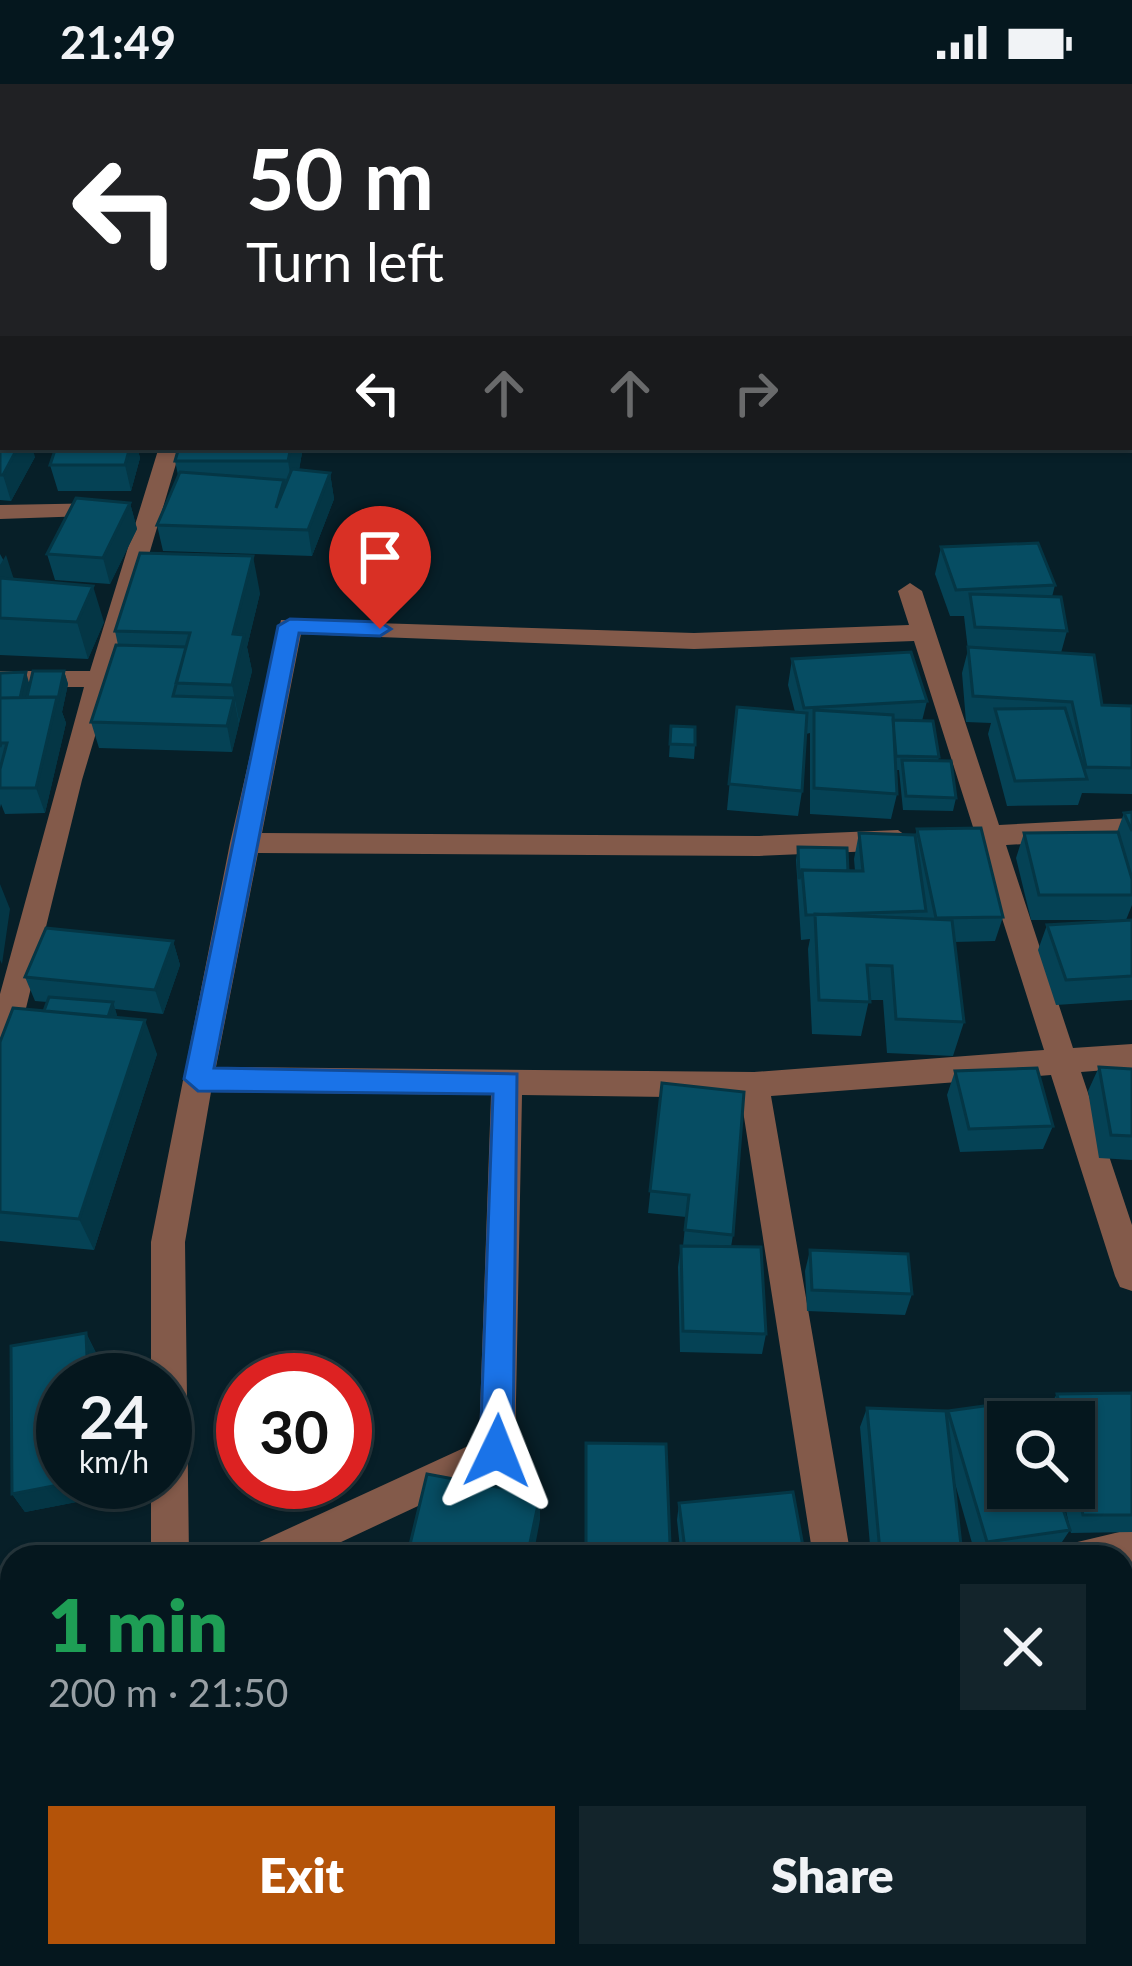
<!DOCTYPE html>
<html lang="en">
<head>
<meta charset="utf-8">
<style>
	:root { --surface:#05171e; --page:#13242b; --text:#f1f3f6; --muted:#979fa4; --line:#26363c; --accent:#b45309 }
	body { margin:0; font-family:Lato,sans-serif; background:var(--page); color:var(--text); height:100vh; display:flex; flex-direction:column; font-size:45px; white-space:nowrap }
	* { box-sizing:border-box; margin:0 }
	p { font-size:39px; color:var(--muted) }
	.icon { flex:none; width:66px; height:66px; fill:none; stroke:currentColor; stroke-width:2; stroke-linecap:round; stroke-linejoin:round }
	.map { position:relative; flex:1; overflow:hidden }
	.drawer { position:absolute; left:0px; top:1461px; width:1134px; height:423px; display:flex; flex-direction:column; background:var(--surface); border-radius:36px 36px 0 0; box-shadow:0 3px 9px #0004,0 0 0 3px var(--line) }
	.drawer>* { flex:none }
	.top-card { position:absolute; left:0px; top:0px; width:1134px; height:366px; box-shadow:0 3px 9px #0004,0 0 0 3px var(--line); background:#202124; color:#fff; overflow:hidden }
	.buttons { position:absolute; left:987px; top:1317px; display:grid; gap:24px }
	.buttons a { display:grid; place-items:center; width:108px; height:108px; border-radius:0px; background:var(--surface); box-shadow:0 3px 9px #0004,0 0 0 3px var(--line); font-size:60px }
	.speed { position:absolute; left:36px; top:1269px; display:flex; gap:24px; font-size:60px; font-weight:700; text-align:center }
	.speed>* { display:grid; place-content:center; width:156px; height:156px; border-radius:50%; background:var(--surface); box-shadow:0 3px 9px #0004,0 0 0 3px var(--line); line-height:1 }
	.speed small { font-size:30px; font-weight:400 }
	.speed .limit { border:18px solid #d22; background:#fff; color:#111 }
	.pin { position:absolute; display:grid; place-items:center; width:102px; height:102px; color:#fff; margin:-123px -51px; border-radius:50% 50% 50% 0; rotate:-45deg; box-shadow:0 0 12px #0007 }
	.pin .icon { rotate:45deg }
	.me { position:absolute; width:132px; margin:-66px; rotate:2deg; stroke-linejoin:round; filter:drop-shadow(0 0 9px #0008) }
	.turn { display:flex; align-items:center; gap:42px; height:252px; padding:0 48px; font-size:54px }
	.turn .icon { width:156px; height:156px; stroke-width:2.5 }
	.turn b { display:block; font-size:84px; line-height:102px }
	.lanes { display:flex; align-items:center; height:114px; padding:0 48px; background:#0003; justify-content:center; gap:60px; direction:ltr }
	.lanes .off { opacity:.35 }
	.round { display:grid; place-items:center; flex:none; width:126px; height:126px; border-radius:0px; background:var(--page) }
	.overview { display:flex; align-items:center; justify-content:space-between; height:204px; padding:0 48px }
	h1 { font-size:72px; font-weight:800; line-height:90px; color:#1e9e55 }
	.primary-button { display:flex; gap:24px; margin-top:auto; padding:24px 48px }
	.primary-button a { flex:1; height:138px; border-radius:0px; background:var(--accent); color:#fff; font-size:48px; font-weight:800; line-height:138px; text-align:center }
	.primary-button a+a { background:var(--page); color:var(--text) }
	.status { display:flex; justify-content:space-between; align-items:center; height:84px; padding:0 60px; background:var(--surface); direction:ltr }
	.status svg { height:33px; fill:currentColor }
	.map>svg:first-child { display:block }
</style>
</head>
<body>
<div class="status"><b>21:49</b><svg viewBox="0 0 49 12"><path d="M0 12V9h3v3zM5 12V6h3v6zM10 12V3h3v9zM15 12V0h3v12zM26 1h20v11H26zM47 4h2v5h-2z"/></svg></div>
<div class="map">
<svg width="1132" height="1882" viewBox="0 0 1132 1882">
	<rect width="100%" height="100%" fill="#071f28"/>
	<g fill="none" stroke-linecap="round" stroke-linejoin="round">
		<path fill="#835a4a" fill-rule="evenodd" d="M 779,0 L 795,0 L 795,3 L 779,3 Z
			M 0,64 L 3,64 L 3,75 L 0,75 Z
			M 159,363 L 181,363 L 82,696 L 15,969 L 11,978 L 0,981 L 0,910 L 84,603 L 0,603 L 0,587 L 90,587 Z
			M 109,419 L 120,426 L 117,431 L 0,435 L 0,421 Z
			M 910,499 L 922,507 L 999,741 L 1132,734 L 1132,754 L 1006,761 L 1073,964 L 1132,960 L 1132,984 L 1081,988 L 1132,1141 L 1132,1207 L 1120,1203 L 1115,1192 L 1051,991 L 771,1012 L 851,1473 L 813,1473 L 741,1014 L 522,1011 L 515,1367 L 510,1379 L 309,1473 L 249,1473 L 255,1460 L 479,1357 L 491,1011 L 211,1008 L 185,1158 L 189,1473 L 151,1473 L 151,1398 L 165,1398 L 165,1296 L 151,1296 L 151,1158 L 230,759 L 281,536 L 694,549 L 909,541 L 898,507 ZM 301,550 L 694,565 L 914,557 L 973,743 L 946,744 L 932,754 L 946,764 L 979,762 L 1044,966 L 754,988 L 216,983 L 258,769 L 759,772 L 898,766 L 912,756 L 898,746 L 759,752 L 262,749 Z
			M 1132,1445 L 1132,1483 L 1122,1484 L 1122,1473 L 1063,1473 L 1069,1460 Z
			M 313,1872 L 355,1872 L 355,1882 L 311,1882 Z
			M 912,1872 L 954,1872 L 958,1882 L 914,1882 Z"/>
	</g>
	<path fill="#054255" d="M 445,0 L 476,0 L 475,3 Z
		M 698,0 L 776,0 L 776,3 L 698,3 Z
		M 937,0 L 1012,0 L 1012,3 L 938,3 Z
		M 1031,0 L 1103,0 L 1103,3 L 1031,3 Z
		M 0,26 L 3,26 L 3,60 L 0,60 Z
		M 3,90 L 3,363 L 35,373 L 11,417 L 0,416 L 0,95 Z
		M 56,363 L 137,363 L 140,374 L 131,407 L 58,407 L 50,381 Z
		M 179,363 L 303,363 L 299,386 L 330,389 L 334,415 L 312,472 L 163,467 L 157,441 L 178,391 L 175,377 Z
		M 130,419 L 137,445 L 110,500 L 55,496 L 47,470 Z
		M 941,463 L 1055,501 L 1052,513 L 1067,547 L 1061,569 L 1102,621 L 1132,622 L 1132,710 L 1082,709 L 1078,721 L 1007,722 L 988,650 L 991,639 L 966,638 L 962,589 L 968,566 L 964,532 L 950,532 L 935,490 Z
		M 0,470 L 14,495 L 104,538 L 88,575 L 0,571 Z
		M 260,509 L 247,563 L 252,587 L 232,668 L 99,664 L 91,638 L 118,561 L 115,547 Z
		M 792,575 L 927,617 L 922,637 L 939,673 L 938,677 L 956,714 L 953,727 L 903,726 L 899,686 L 896,686 L 897,710 L 891,735 L 810,730 L 810,649 L 806,650 L 802,707 L 798,732 L 727,726 L 737,623 L 795,628 L 788,601 Z
		M 64,587 L 68,600 L 62,628 L 66,639 L 45,729 L 5,730 L 1,720 L 0,724 L 0,589 L 30,601 Z
		M 671,642 L 695,661 L 694,675 L 669,673 Z
		M 1132,728 L 1132,821 L 1126,836 L 1031,836 L 1016,774 L 1024,749 L 1117,748 L 1124,729 Z
		M 917,745 L 1003,833 L 995,857 L 954,858 L 964,938 L 953,972 L 887,969 L 883,916 L 869,916 L 861,952 L 812,950 L 808,865 L 810,855 L 801,856 L 796,776 L 798,763 L 848,787 L 855,787 L 854,775 L 859,749 L 915,752 Z
		M 1132,836 L 1132,916 L 1056,921 L 1038,866 L 1047,841 Z
		M 173,857 L 180,881 L 163,930 L 115,925 L 117,933 L 157,970 L 94,1166 L 0,1157 L 0,958 L 44,927 L 47,918 L 35,917 L 25,893 Z
		M 1099,983 L 1132,985 L 1132,1076 L 1099,1074 L 1088,1007 Z
		M 955,987 L 1053,1042 L 1043,1065 L 960,1068 L 947,1011 Z
		M 662,999 L 733,1151 L 731,1163 L 766,1250 L 762,1270 L 680,1268 L 678,1183 L 681,1162 L 683,1162 L 686,1133 L 648,1129 Z
		M 810,1166 L 912,1210 L 905,1231 L 807,1227 L 805,1187 Z
		M 86,1249 L 96,1269 L 98,1296 L 63,1296 L 63,1398 L 102,1398 L 102,1404 L 103,1398 L 147,1398 L 146,1420 L 107,1423 L 102,1413 L 25,1428 L 12,1410 L 11,1262 Z
		M 1132,1309 L 1132,1448 L 1071,1449 L 1070,1446 L 1058,1464 L 990,1473 L 976,1473 L 954,1396 L 962,1470 L 960,1473 L 871,1473 L 860,1343 L 867,1324 L 946,1330 L 948,1327 L 1070,1445 L 1061,1404 L 1074,1404 L 1074,1338 L 1047,1338 L 1045,1329 L 1057,1310 Z
		M 586,1359 L 670,1460 L 668,1473 L 586,1473 Z
		M 679,1419 L 805,1473 L 681,1473 L 677,1436 Z
		M 12,1623 L 12,1872 L 54,1872 L 52,1882 L 34,1882 L 0,1877 L 0,1624 Z
		M 726,1872 L 894,1872 L 896,1882 L 727,1882 Z"/>
	<path fill="#043645" d="M 18,363 L 32,363 L 35,373 L 11,417 L 3,391 Z
		M 130,363 L 137,363 L 140,374 L 131,407 L 125,381 Z
		M 291,363 L 303,363 L 294,414 L 288,377 Z
		M 330,389 L 334,415 L 312,472 L 308,446 Z
		M 130,419 L 137,445 L 110,500 L 103,474 Z
		M 6,471 L 18,508 L 0,512 L 0,481 Z
		M 253,472 L 260,509 L 247,563 L 252,587 L 239,637 L 232,601 L 233,550 Z
		M 93,502 L 104,538 L 88,575 L 77,538 Z
		M 64,587 L 68,600 L 62,628 L 66,639 L 45,729 L 36,704 Z
		M 26,588 L 30,602 L 23,637 L 18,624 Z
		M 234,614 L 239,640 L 232,668 L 227,642 Z
		M 0,800 L 10,825 L 2,880 L 0,876 Z
		M 173,857 L 180,881 L 163,930 L 155,906 Z
		M 113,918 L 117,931 L 107,963 L 102,951 Z
		M 145,936 L 157,970 L 94,1166 L 79,1135 Z
		M 86,1249 L 96,1269 L 98,1296 L 88,1296 Z
		M 74,1398 L 102,1398 L 103,1413 L 25,1428 L 12,1410 Z
		M 141,1398 L 147,1398 L 146,1420 L 141,1410 Z
		M 540,1411 L 540,1436 L 533,1473 L 527,1473 Z
		M 37,1872 L 54,1872 L 52,1882 L 47,1882 L 36,1876 Z
		M 293,1872 L 306,1872 L 304,1882 L 291,1882 Z"/>
	<path fill="#064d63" stroke="#043645" stroke-width="3" d="M 0,0 L 221,0 L 219,3 L 105,3 L 107,0 L 105,3 L 3,3 L 3,26 L 0,26 Z
		M 232,0 L 312,0 L 310,3 L 230,3 Z
		M 328,0 L 369,0 L 368,3 L 327,3 Z
		M 376,0 L 395,0 L 394,3 L 375,3 Z
		M 625,0 L 693,0 L 692,3 L 624,3 Z
		M 701,0 L 752,0 L 752,3 L 701,3 Z
		M 806,0 L 833,0 L 833,3 L 805,3 Z
		M 837,0 L 922,0 L 923,3 L 838,3 Z
		M 3,112 L 3,142 L 0,141 L 0,114 Z
		M 0,144 L 3,144 L 3,179 L 0,179 Z
		M 0,189 L 3,189 L 3,220 L 0,219 Z
		M 0,237 L 3,237 L 3,313 L 0,312 Z
		M 1131,258 L 1132,258 L 1132,312 L 1131,312 Z
		M 0,332 L 3,332 L 3,341 L 0,345 L 3,345 L 3,363 L 18,363 L 3,391 L 0,391 Z
		M 56,363 L 130,363 L 125,381 L 50,381 Z
		M 179,363 L 291,363 L 288,377 L 175,377 Z
		M 292,385 L 330,389 L 308,446 L 157,441 L 180,388 L 284,396 L 276,424 Z
		M 76,414 L 130,419 L 103,474 L 47,470 Z
		M 1038,459 L 1055,501 L 956,506 L 941,463 Z
		M 140,469 L 253,472 L 233,550 L 244,551 L 232,601 L 176,599 L 190,549 L 115,547 Z
		M 0,494 L 93,502 L 77,538 L 0,534 Z
		M 970,510 L 1061,513 L 1067,547 L 975,543 Z
		M 116,561 L 186,563 L 173,612 L 234,614 L 227,642 L 91,638 Z
		M 968,563 L 1094,571 L 1102,621 L 1132,622 L 1132,684 L 1086,683 L 1072,618 L 973,612 Z
		M 911,568 L 927,617 L 804,624 L 792,575 Z
		M 33,587 L 64,587 L 58,615 L 57,613 L 27,613 Z
		M 26,588 L 20,614 L 0,614 L 0,589 Z
		M 57,613 L 36,704 L 0,704 L 0,685 L 7,659 L 1,659 L 0,663 L 0,614 Z
		M 737,623 L 807,629 L 802,707 L 729,700 Z
		M 1065,624 L 1087,695 L 1015,697 L 995,625 Z
		M 814,626 L 893,631 L 897,710 L 814,704 Z
		M 893,636 L 933,637 L 939,673 L 896,672 Z
		M 671,642 L 695,643 L 695,661 L 670,660 Z
		M 902,676 L 951,677 L 956,714 L 906,712 Z
		M 1132,728 L 1132,747 L 1124,729 Z
		M 981,744 L 1003,833 L 936,834 L 917,745 Z
		M 1118,748 L 1132,795 L 1132,811 L 1039,811 L 1024,749 Z
		M 859,749 L 915,751 L 926,827 L 806,831 L 802,786 L 863,787 Z
		M 798,763 L 847,764 L 848,787 L 802,786 L 799,795 Z
		M 815,830 L 952,836 L 964,938 L 896,935 L 892,882 L 867,881 L 870,918 L 819,916 Z
		M 1132,836 L 1132,892 L 1066,896 L 1047,841 Z
		M 46,844 L 173,857 L 155,906 L 25,893 Z
		M 49,913 L 113,918 L 108,933 L 44,927 Z
		M 13,924 L 145,936 L 79,1135 L 0,1128 L 0,958 Z
		M 1099,983 L 1132,985 L 1132,1052 L 1111,1051 Z
		M 1037,984 L 1053,1042 L 969,1045 L 955,987 Z
		M 662,999 L 744,1008 L 733,1151 L 685,1146 L 689,1111 L 650,1107 Z
		M 681,1162 L 761,1163 L 766,1250 L 683,1247 Z
		M 810,1166 L 908,1170 L 912,1210 L 812,1206 Z
		M 86,1249 L 88,1296 L 63,1296 L 63,1398 L 74,1398 L 12,1410 L 11,1262 Z
		M 1132,1309 L 1132,1431 L 1083,1431 L 1074,1389 L 1074,1338 L 1063,1338 L 1057,1310 Z
		M 1027,1316 L 1035,1338 L 1008,1338 L 1008,1404 L 1056,1404 L 1070,1446 L 987,1458 L 948,1327 Z
		M 867,1324 L 946,1327 L 962,1470 L 880,1468 Z
		M 586,1359 L 666,1360 L 670,1460 L 586,1460 Z
		M 427,1390 L 540,1411 L 527,1473 L 407,1473 Z
		M 103,1398 L 141,1398 L 141,1410 L 102,1413 Z
		M 793,1408 L 805,1473 L 686,1473 L 679,1419 Z
		M 12,1623 L 12,1747 L 0,1747 L 0,1624 Z
		M 0,1754 L 12,1756 L 12,1872 L 37,1872 L 36,1876 L 0,1871 Z
		M 89,1872 L 293,1872 L 291,1882 L 106,1882 L 87,1879 Z
		M 543,1872 L 662,1872 L 661,1882 L 542,1882 Z
		M 734,1872 L 894,1872 L 896,1882 L 735,1882 Z"/>
	<path fill="#1a73e8" stroke="#114b97" stroke-width="3" d="M 290,535 L 380,538 L 391,545 L 380,552 L 299,549 L 214,984 L 517,990 L 513,1367 L 508,1378 L 497,1383 L 485,1378 L 480,1367 L 493,1010 L 198,1007 L 184,995 L 278,542 Z"/>
</svg>
<div class="buttons">
<a><svg class="icon" aria-label="search" viewBox="0 0 24 24"><circle cx="10" cy="10" r="6"/><path d="M15 15l6 6"/></svg></a>
</div>
<div class="speed"><div>24<small>km/h</small></div><div class="limit">30</div></div>
<div class="pin" style="left:380px;top:545px;background:#d93025"><svg class="icon" aria-label="arrive" viewBox="0 0 24 24"><path d="M6 21V4h12l-3 4 3 4H6"/></svg></div>
<svg class="me" style="left:497px;top:1367px" viewBox="-20 -20 40 40"><path d="M0-17L14 15 0 8-14 15z" fill="#1a73e8" stroke="#fff" stroke-width="4"/></svg>
<div class="top-card">
<div class="turn"><svg class="icon" aria-label="left" viewBox="0 0 24 24"><path d="M17 20v-9H6M10 6l-5 5 5 5"/></svg><div><b>50 m</b>Turn left</div></div>
<div class="lanes"><svg class="icon" aria-label="left" viewBox="0 0 24 24"><path d="M17 20v-9H6M10 6l-5 5 5 5"/></svg><svg class="icon off" aria-label="ahead" viewBox="0 0 24 24"><path d="M12 20V5M6 11l6-6 6 6"/></svg><svg class="icon off" aria-label="ahead" viewBox="0 0 24 24"><path d="M12 20V5M6 11l6-6 6 6"/></svg><svg class="icon off" aria-label="right" viewBox="0 0 24 24"><path d="M7 20v-9h11M14 6l5 5-5 5"/></svg></div>
</div>
<section class="drawer">
<div class="overview"><div><h1>1 min</h1><p>200 m · 21:50</p></div><a class="round"><svg class="icon" aria-label="close" viewBox="0 0 24 24"><path d="M6 6l12 12M18 6L6 18"/></svg></a></div>
<div class="primary-button"><a>Exit</a><a>Share</a></div>
</section>
</div>
</body>
</html>
